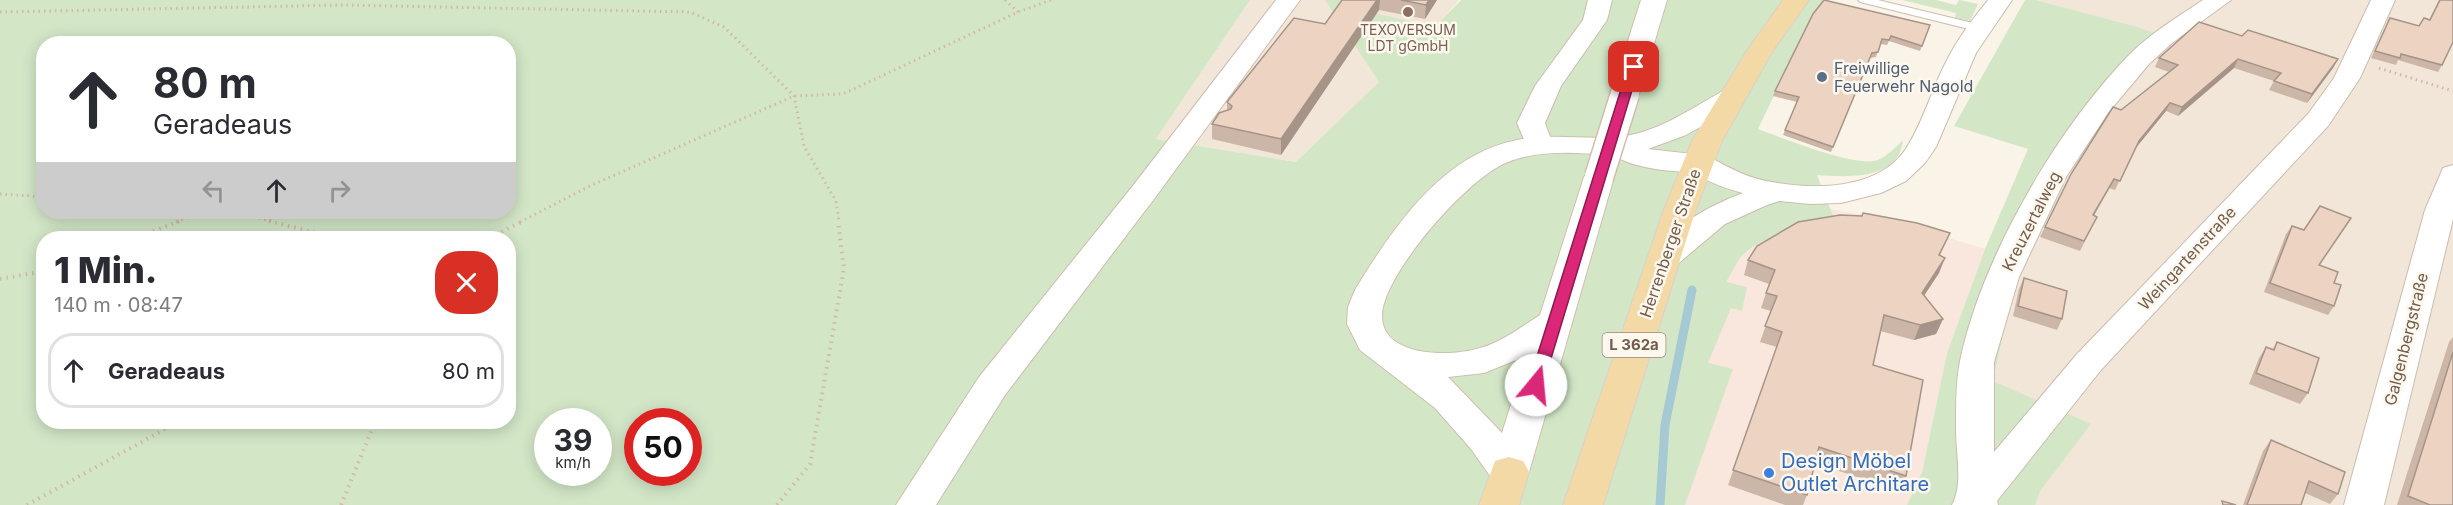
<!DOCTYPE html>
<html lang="de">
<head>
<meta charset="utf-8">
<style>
	:root { --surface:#fff; --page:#f2f2f3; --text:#2b2b33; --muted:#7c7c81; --line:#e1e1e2 }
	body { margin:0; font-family:Inter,sans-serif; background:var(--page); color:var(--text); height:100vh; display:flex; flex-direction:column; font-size:22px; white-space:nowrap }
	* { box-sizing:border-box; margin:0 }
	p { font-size:20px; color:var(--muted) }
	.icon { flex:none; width:33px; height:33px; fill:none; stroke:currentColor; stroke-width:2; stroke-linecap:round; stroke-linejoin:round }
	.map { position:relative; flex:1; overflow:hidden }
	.drawer { position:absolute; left:36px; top:231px; width:480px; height:198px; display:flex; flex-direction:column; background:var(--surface); border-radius:24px; box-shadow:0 3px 15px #0003 }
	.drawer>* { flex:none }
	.guide { position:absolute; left:36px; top:36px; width:480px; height:183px; border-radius:24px; box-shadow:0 3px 15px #0003; background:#fff; color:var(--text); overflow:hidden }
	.speed { position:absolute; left:534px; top:408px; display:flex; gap:12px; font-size:30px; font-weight:700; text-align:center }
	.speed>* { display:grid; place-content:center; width:78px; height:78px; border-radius:50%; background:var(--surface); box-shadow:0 3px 15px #0003; line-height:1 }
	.speed small { font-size:15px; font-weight:400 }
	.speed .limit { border:9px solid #d22; background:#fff; color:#111 }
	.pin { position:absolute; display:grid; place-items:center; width:51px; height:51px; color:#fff; margin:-26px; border-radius:12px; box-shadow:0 3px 9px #0006 }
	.me { position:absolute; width:66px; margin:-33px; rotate:17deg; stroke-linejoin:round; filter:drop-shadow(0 0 4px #0008) }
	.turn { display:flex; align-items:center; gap:21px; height:126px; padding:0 18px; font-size:27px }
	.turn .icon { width:78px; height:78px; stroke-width:2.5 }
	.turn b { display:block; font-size:42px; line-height:51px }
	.lanes { display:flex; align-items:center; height:57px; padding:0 18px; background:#0003; justify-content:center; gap:30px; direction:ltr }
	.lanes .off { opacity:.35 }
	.round { display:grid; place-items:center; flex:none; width:63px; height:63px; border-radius:24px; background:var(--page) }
	.head { display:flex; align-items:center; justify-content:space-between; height:102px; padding:0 18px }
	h1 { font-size:36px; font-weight:800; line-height:45px }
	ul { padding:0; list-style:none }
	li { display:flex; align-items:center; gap:18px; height:75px; margin:0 12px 9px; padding:0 6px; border:3px solid var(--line); border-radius:24px }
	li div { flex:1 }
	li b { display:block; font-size:22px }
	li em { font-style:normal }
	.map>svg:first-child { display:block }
</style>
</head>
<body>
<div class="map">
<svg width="2453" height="505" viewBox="0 0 2453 505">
	<rect width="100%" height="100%" fill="#faf4e8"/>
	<path fill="#f1e6d7" d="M 1250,0 L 1459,0 L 1436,27 L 1297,162 L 1156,139 Z
		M 2036,0 L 2453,0 L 2453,505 L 2035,505 L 2041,490 L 2090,424 L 1993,382 L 2018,268 L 2134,26 Z"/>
	<path fill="#f9e6dc" d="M 1819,207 L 1894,221 L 1985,249 L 1947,353 L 1922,474 L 1907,505 L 1683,505 L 1712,279 L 1739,237 Z"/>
	<path fill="#d3e7c7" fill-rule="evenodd" d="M 0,0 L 1250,0 L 1156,139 L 1296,162 L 1379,82 L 1325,0 L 1345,0 L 1347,7 L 1435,27 L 1461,0 L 1824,0 L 1810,20 L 1758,129 C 1783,138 1856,168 1878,160 C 1888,155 1895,148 1903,140 C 1899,181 1847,177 1817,175 L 1837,226 C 1807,231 1761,232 1740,258 C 1735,265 1731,274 1726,282 L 1747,287 L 1742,311 L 1731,308 L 1708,363 L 1733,369 L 1685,505 L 0,505 ZM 44,44 L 508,44 L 508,212 L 44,212 ZM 44,238 L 508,238 L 508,422 L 44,422 ZM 548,422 L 598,422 L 598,472 L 548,472 ZM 638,422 L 688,422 L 688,472 L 638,472 Z
		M 1902,0 L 1936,0 L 1956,5 L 1959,0 L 1978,4 L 1970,21 L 1955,18 L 1956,13 Z
		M 2025,0 L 2036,0 L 2134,26 L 2171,39 L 2103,116 L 2069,161 L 2018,268 L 1993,381 L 2091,424 L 2041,490 L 2035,505 L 1907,505 L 1922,473 L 1947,353 L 1985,249 L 2028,149 L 1954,126 Z"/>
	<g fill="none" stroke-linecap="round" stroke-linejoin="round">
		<path stroke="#a5cad3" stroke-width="9" d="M 1660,505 L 1665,425 L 1692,290"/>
		<g stroke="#cbbcaf" stroke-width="2">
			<path id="lane" d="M 1858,0 L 1878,0 L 1985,26 L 1987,28 L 1981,32 L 1860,2 Z"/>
		</g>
		<g stroke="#cbbcaf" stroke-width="2">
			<path id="street" d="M 1276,0 L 1300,0 L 1154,199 L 1005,395 L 936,505 L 896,505 L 979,377 L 1132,187 Z
				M 1588,0 L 1612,0 L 1607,20 L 1561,86 L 1545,123 L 1553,145 L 1549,151 L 1539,153 L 1529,151 L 1517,123 L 1535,86 L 1583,20 Z
				M 1988,0 L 2012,0 L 1976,53 L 1936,147 L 1925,163 L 1906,181 L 1881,193 L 1841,203 L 1810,204 L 1779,201 L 1767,205 L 1725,224 L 1674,267 L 1663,270 L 1652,267 L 1647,260 C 1669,228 1708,206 1743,193 C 1724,188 1696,179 1685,162 L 1689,156 C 1706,152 1715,161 1730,168 C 1745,176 1762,181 1778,183 C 1821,190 1882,188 1907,147 C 1924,120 1932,88 1947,60 C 1958,38 1973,19 1988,0 Z
				M 2203,0 L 2231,0 L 2172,43 L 2149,64 L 2108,113 L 2066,177 L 2019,277 L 1994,362 L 1994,452 L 2077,354 L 2308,114 L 2334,78 L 2371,0 L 2395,0 L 2360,78 L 2328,126 L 2101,370 L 1997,501 L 1998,505 L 1952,505 C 1964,483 1955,450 1956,425 C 1956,405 1956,381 1960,361 C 1982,257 2056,130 2130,54 C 2152,32 2178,17 2203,0 Z
				M 2453,165 L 2453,219 L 2384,505 L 2344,505 L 2425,210 L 2443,168 Z"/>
		</g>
		<g stroke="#d0beaf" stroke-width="2">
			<path id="secondary" d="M 1641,0 L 1667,0 L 1639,94 L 1635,100 L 1625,102 L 1615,100 L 1611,94 Z
				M 1731,90 L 1741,92 L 1745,98 L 1741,104 L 1686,135 L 1648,149 L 1710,156 L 1714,162 L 1710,168 C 1689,174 1658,171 1637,165 C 1627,163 1617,156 1607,155 C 1575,152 1538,150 1508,162 C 1469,176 1382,275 1382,316 C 1382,358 1452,357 1480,348 C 1502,342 1521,327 1540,315 L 1584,177 L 1588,171 L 1599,168 L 1610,171 L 1614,177 L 1529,472 L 1523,483 L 1509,487 L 1495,483 L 1471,449 L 1435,408 L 1360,350 L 1347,324 L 1348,307 L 1355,290 C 1393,228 1441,155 1517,140 C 1551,133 1584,140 1617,137 C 1655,134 1689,110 1721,92 ZM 1526,356 L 1502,433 L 1448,377 L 1484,373 Z"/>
		</g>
		<g stroke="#d8d1cd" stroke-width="2">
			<path id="primary" d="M 1783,0 L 1809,0 L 1772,52 L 1722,141 L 1695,212 L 1603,505 L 1563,505 L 1663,212 L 1692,141 L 1746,52 Z
				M 1509,457 L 1523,461 L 1529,472 L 1519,505 L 1479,505 L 1495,461 Z"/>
		</g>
		<path stroke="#d2b8a5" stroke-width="3" stroke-dasharray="1.5 4" stroke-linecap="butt" d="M 1005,0 L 1018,12
			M 0,12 L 342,5 L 690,12 L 724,27 L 794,96 L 804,146 L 836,201 L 839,222
			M 2379,68 L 2453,91
			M 0,194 L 44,197
			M 210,212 L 242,214 L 275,222
			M 176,222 L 203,212
			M 520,222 L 592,185 L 794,96 L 843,94 L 1018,12 L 1051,0"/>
		<path stroke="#d2b8a5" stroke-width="4" stroke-dasharray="1.5 5" stroke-linecap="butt" d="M 269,221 L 337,238
			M 135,238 L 180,221
			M 490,238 L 523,221
			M 0,279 L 44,271
			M 27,505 L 178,422
			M 341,505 L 375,422
			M 777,505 L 810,464 L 844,268 L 838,221"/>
		<use href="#lane" fill="#fff" fill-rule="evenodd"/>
		<use href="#street" fill="#fff" fill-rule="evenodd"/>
		<use href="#secondary" fill="#fff" fill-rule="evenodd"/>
		<use href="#primary" fill="#f2d9a6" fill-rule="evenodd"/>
		<g stroke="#d0beaf" stroke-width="31" stroke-linecap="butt">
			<path id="secondary-bridge" d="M 1599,177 L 1625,94"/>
		</g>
		<use href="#secondary-bridge" stroke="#fff" stroke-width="28"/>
	</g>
	<path fill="#ccb6a7" d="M 1342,0 L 1437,0 L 1425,19 L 1379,10 L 1281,155 L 1212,139 L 1212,124 L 1227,111 L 1227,102 L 1325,24 Z
		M 2439,0 L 2453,0 L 2442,65 L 2438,72 L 2398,60 L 2396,65 L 2371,58 L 2390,18 L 2419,26 L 2429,20 Z
		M 1813,14 L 1930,25 L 1920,51 L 1889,41 L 1887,45 L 1880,44 L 1876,57 L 1870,58 L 1831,152 L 1783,135 L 1797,102 L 1773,96 L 1775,91 Z
		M 2242,36 L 2338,59 L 2333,68 L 2307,103 L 2269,90 L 2274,81 L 2234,68 L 2178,116 L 2166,111 L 2135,149 L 2115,190 L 2109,188 L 2094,216 L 2097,217 L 2080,251 L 2040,237 L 2071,174 L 2121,110 L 2169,72 L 2155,67 L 2159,58 Z
		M 2292,226 L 2319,265 L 2334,283 L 2334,306 L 2328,315 L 2264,292 L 2286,234 Z
		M 1950,233 L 1940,255 L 1939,273 L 1924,295 L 1943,319 L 1936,334 L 1914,340 L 1880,331 L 1873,365 L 1906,476 L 1899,491 L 1815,463 L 1807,495 L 1803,505 L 1785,505 L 1728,485 L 1777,347 L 1760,342 L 1771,311 L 1761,308 L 1769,284 L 1744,275 L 1748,260 Z
		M 2024,278 L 2062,319 L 2057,330 L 2013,316 L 2019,289 Z
		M 2453,337 L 2453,505 L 2397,505 L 2449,342 Z
		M 2277,342 L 2308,393 L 2300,404 L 2249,384 L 2259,358 L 2266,347 L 2272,350 Z
		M 2271,440 L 2338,494 L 2330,504 L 2305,493 L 2301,505 L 2243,505 L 2263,451 Z"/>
	<path fill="#a69488" d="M 1377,0 L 1380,0 L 1379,10 L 1281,155 L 1281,139 Z
		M 1429,0 L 1437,0 L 1425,19 L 1426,5 Z
		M 2238,59 L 2234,68 L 2178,116 L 2182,107 Z
		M 2338,59 L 2333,68 L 2307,103 L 2312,94 Z
		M 2170,103 L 2166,111 L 2134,150 L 2139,141 Z
		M 1945,258 L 1939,273 L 1916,308 L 1922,293 Z
		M 1943,319 L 1936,334 L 1914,340 L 1920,325 Z"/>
	<path fill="#edd4c2" stroke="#a69488" stroke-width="1.5" d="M 1342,0 L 1377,0 L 1281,139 L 1212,124 L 1219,113 L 1231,109 L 1232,106 L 1227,102 L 1294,18 L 1325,24 Z
		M 1401,0 L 1429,0 L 1426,5 Z
		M 1824,0 L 1930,25 L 1922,46 L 1891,36 L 1889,40 L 1882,39 L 1878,52 L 1872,53 L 1833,147 L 1785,130 L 1799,97 L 1775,91 L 1813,14 Z
		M 2440,0 L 2453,0 L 2453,42 L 2442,65 L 2401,54 L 2400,58 L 2375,51 L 2390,18 L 2419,26 L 2424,18 L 2430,20 Z
		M 2199,22 L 2242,36 L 2248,30 L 2338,59 L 2312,94 L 2274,81 L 2281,73 L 2238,59 L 2182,107 L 2170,103 L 2139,141 L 2120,181 L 2114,179 L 2093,215 L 2097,217 L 2084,241 L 2045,227 L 2071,174 L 2113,107 L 2121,110 L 2178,65 L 2159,58 Z
		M 2320,206 L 2351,218 L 2319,265 L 2338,272 L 2334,283 L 2341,285 L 2334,306 L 2270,283 L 2292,226 L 2304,230 Z
		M 1863,213 L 1917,223 L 1950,233 L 1939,255 L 1945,258 L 1922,293 L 1943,319 L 1920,325 L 1884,315 L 1873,365 L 1923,380 L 1906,476 L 1819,447 L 1807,495 L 1733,470 L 1782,332 L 1765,326 L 1777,296 L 1766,293 L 1775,270 L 1748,260 L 1757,246 L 1798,222 L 1840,215 L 1862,216 Z
		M 2024,278 L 2067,291 L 2062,319 L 2018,306 Z
		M 2277,342 L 2319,358 L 2308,393 L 2256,373 L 2266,347 L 2274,350 Z
		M 2453,352 L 2453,505 L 2430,505 L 2408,496 Z
		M 2271,440 L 2345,472 L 2338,494 L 2309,481 L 2301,505 L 2247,505 Z
		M 2222,501 L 2236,505 L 2223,505 Z"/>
	<path fill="#db2777" stroke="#8e194d" stroke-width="1.5" d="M 1634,64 L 1639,67 L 1543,385 L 1541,389 L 1530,389 L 1528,385 L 1628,67 Z"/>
	<circle fill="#8d6e63" stroke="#fdf8ed" stroke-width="2" cx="1408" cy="12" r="6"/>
	<circle fill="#5c6f8a" stroke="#fdf8ed" stroke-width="2" cx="1822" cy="77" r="6"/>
	<circle fill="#3f7fe0" stroke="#fdf8ed" stroke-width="2" cx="1769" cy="473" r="6"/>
	<g text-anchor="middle" stroke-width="5" stroke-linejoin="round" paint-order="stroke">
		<g font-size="14" fill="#785e54" stroke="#fdf8ed">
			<text x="1408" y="35">TEXOVERSUM<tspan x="1408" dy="16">LDT gGmbH</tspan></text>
		</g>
		<rect fill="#fdf8ed" stroke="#9c8b7e" stroke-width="1.5" x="1602.5" y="333" width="63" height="24" rx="4.5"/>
		<g font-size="15" font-weight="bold" fill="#725c4e">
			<text x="1634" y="350">L 362a</text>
		</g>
		<g font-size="16" fill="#4e5e75" stroke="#fdf8ed" text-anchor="start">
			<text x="1834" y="74">Freiwillige<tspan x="1834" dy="18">Feuerwehr Nagold</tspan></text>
		</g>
		<g font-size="16" fill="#725c4e" stroke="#fdf8ed">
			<text transform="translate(2031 221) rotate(-63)" y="6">Kreuzertalweg</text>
			<text transform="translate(1670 243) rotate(-71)" y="6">Herrenberger Straße</text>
			<text transform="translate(2187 258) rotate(-47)" y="6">Weingartenstraße</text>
			<text transform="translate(2406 339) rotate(-76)" y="6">Galgenbergstraße</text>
		</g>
		<g font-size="20" fill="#366cbe" stroke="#fdf8ed" text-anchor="start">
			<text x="1781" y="468">Design Möbel<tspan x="1781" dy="23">Outlet Architare</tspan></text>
		</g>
	</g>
</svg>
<div class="speed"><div>39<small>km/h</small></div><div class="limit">50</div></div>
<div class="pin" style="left:1634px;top:67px;background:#d93025"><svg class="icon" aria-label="arrive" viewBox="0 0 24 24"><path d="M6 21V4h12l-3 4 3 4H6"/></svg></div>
<svg class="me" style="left:1536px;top:385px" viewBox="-20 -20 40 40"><circle r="19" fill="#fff"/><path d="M0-13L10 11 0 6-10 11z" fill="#db2777"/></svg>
<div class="guide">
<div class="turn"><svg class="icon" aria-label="ahead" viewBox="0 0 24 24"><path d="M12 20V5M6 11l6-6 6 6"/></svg><div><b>80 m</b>Geradeaus</div></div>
<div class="lanes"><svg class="icon off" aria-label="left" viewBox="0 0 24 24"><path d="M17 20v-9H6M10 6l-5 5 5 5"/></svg><svg class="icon" aria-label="ahead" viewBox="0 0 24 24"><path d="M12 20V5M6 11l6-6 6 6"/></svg><svg class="icon off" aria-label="right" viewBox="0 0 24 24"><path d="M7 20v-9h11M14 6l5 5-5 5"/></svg></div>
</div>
<section class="drawer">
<div class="head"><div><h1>1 Min.</h1><p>140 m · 08:47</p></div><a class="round" style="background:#d93025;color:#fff"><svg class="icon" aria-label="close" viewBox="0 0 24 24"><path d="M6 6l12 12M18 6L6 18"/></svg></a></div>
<ul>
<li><svg class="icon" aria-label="ahead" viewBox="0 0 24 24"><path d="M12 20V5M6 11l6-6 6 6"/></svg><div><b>Geradeaus</b></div><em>80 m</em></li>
</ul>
</section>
</div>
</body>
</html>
